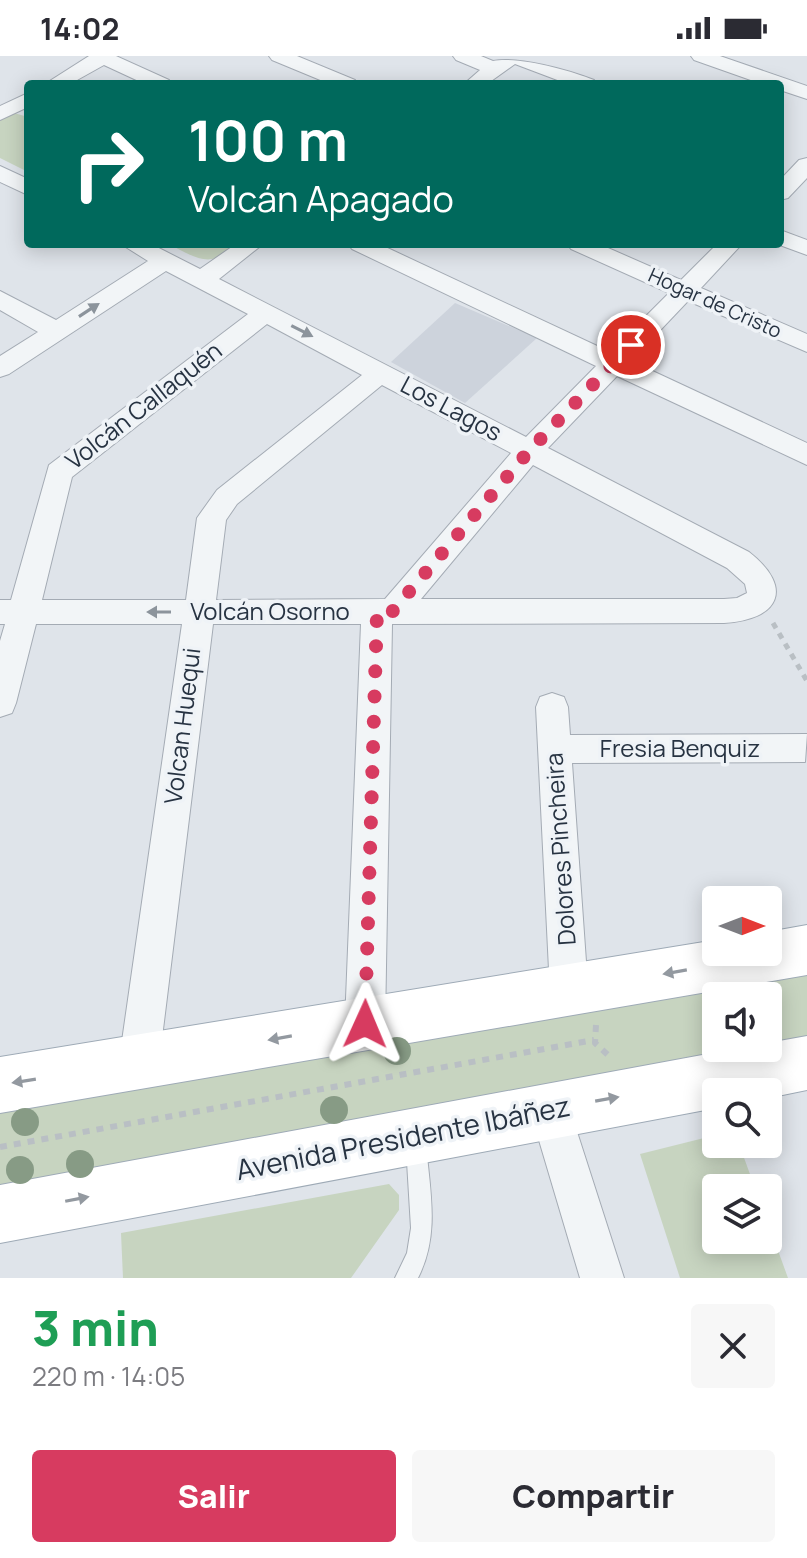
<!DOCTYPE html>
<html lang="es">
<head>
<meta charset="utf-8">
<style>
	:root { --surface:#fff; --page:#f7f7f7; --text:#2b2b33; --muted:#7c7c81; --accent:#d73b60 }
	body { margin:0; font-family:Manrope,sans-serif; background:var(--page); color:var(--text); height:100vh; display:flex; flex-direction:column; font-size:30px; white-space:nowrap }
	* { box-sizing:border-box; margin:0 }
	p { font-size:26px; color:var(--muted) }
	.icon { flex:none; width:44px; height:44px; fill:none; stroke:currentColor; stroke-width:2; stroke-linecap:round; stroke-linejoin:round }
	.map { position:relative; height:1222px; overflow:hidden }
	.sheet { display:flex; flex-direction:column; background:var(--surface); flex:1 }
	.sheet>* { flex:none }
	.guide { position:absolute; left:24px; top:24px; width:760px; height:168px; border-radius:8px; box-shadow:0 4px 20px #0003; background:#00695c; color:#fff; overflow:hidden }
	.needle { width:52px; rotate:90deg }
	.fabs { position:absolute; left:702px; top:830px; display:grid; gap:16px }
	.fabs a { display:grid; place-items:center; width:80px; height:80px; border-radius:8px; background:var(--surface); box-shadow:0 4px 20px #0003; font-size:40px }
	.pin { position:absolute; display:grid; place-items:center; width:68px; height:68px; color:#fff; margin:-34px; border:4px solid #fff; border-radius:50%; box-shadow:0 2px 8px #0007 }
	.me { position:absolute; width:88px; margin:-44px; rotate:1deg; stroke-linejoin:round; filter:drop-shadow(0 0 6px #0008) }
	.turn { display:flex; align-items:center; gap:28px; height:168px; padding:0 32px; font-size:36px }
	.turn .icon { width:104px; height:104px; stroke-width:2.5 }
	.turn b { display:block; font-size:56px; line-height:68px }
	.round { display:grid; place-items:center; flex:none; width:84px; height:84px; border-radius:8px; background:var(--page) }
	.overview { display:flex; align-items:center; justify-content:space-between; height:136px; padding:0 32px }
	h1 { font-size:48px; font-weight:800; line-height:60px; color:#1e9e55 }
	.action { display:flex; gap:16px; margin-top:auto; padding:16px 32px }
	.action a { flex:1; height:92px; border-radius:8px; background:var(--accent); color:#fff; font-size:32px; font-weight:800; line-height:92px; text-align:center }
	.action a+a { background:var(--page); color:var(--text) }
	.status { display:flex; justify-content:space-between; align-items:center; height:56px; padding:0 40px; background:var(--surface); direction:ltr }
	.status svg { height:22px; fill:currentColor }
	.map>svg:first-child { display:block }
</style>
</head>
<body>
<div class="status"><b>14:02</b><svg viewBox="0 0 49 12"><path d="M0 12V9h3v3zM5 12V6h3v6zM10 12V3h3v9zM15 12V0h3v12zM26 1h20v11H26zM47 4h2v5h-2z"/></svg></div>
<div class="map">
<svg width="807" height="1222" viewBox="0 0 807 1222">
	<rect width="100%" height="100%" fill="#dfe4ea"/>
	<path fill="#cdd3dc" d="M 455,247 L 537,282 L 465,347 L 391,306 Z"/>
	<path fill="#c7d4c0" fill-rule="evenodd" d="M 14,57 L 28,61 L 28,116 L 0,102 L 0,64 Z
		M 169,188 L 243,188 C 209,211 203,206 169,188 Z
		M 807,906 L 807,989 L 0,1136 L 0,1044 ZM 716,940 L 768,940 L 768,992 L 716,992 Z
		M 716,1079 L 716,1088 L 739,1088 L 755,1132 L 716,1132 L 716,1184 L 768,1184 L 768,1167 L 788,1222 L 680,1222 L 640,1098 Z
		M 389,1128 L 399,1139 L 399,1154 L 351,1222 L 123,1222 L 121,1177 Z"/>
	<g fill="none" stroke-linecap="round" stroke-linejoin="round">
		<g stroke="#a4abb4" stroke-width="2">
			<path id="lane" d="M 416,1079 L 423,1082 L 426,1089 C 430,1136 440,1179 418,1222 L 395,1222 L 407,1197 L 411,1172 L 406,1089 L 409,1082 Z"/>
		</g>
		<g stroke="#a4abb4" stroke-width="2">
			<path id="street" d="M 116,0 L 169,24 L 172,28 L 145,28 L 104,9 L 70,28 L 45,28 L 89,0 Z
				M 269,0 L 297,0 L 355,24 L 358,28 L 330,28 L 272,4 Z
				M 453,0 L 481,0 L 493,5 C 518,0 569,14 594,24 L 597,28 L 568,28 L 515,8 L 487,28 L 464,28 L 480,14 L 456,4 Z
				M 691,0 L 720,0 L 807,30 L 807,43 L 780,34 L 780,28 L 762,28 L 694,4 Z
				M 28,37 L 28,51 L 0,64 L 0,50 Z
				M 807,102 L 807,122 L 788,142 L 780,144 L 780,124 L 799,104 Z
				M 0,110 L 28,123 L 28,139 L 0,126 Z
				M 780,174 L 807,184 L 807,199 L 777,188 L 780,188 Z
				M 121,188 L 151,188 L 200,213 L 236,188 L 263,188 L 219,223 L 526,381 L 596,310 L 352,193 L 348,188 L 379,188 L 610,296 L 669,237 L 571,193 L 567,188 L 599,188 L 681,224 L 717,188 L 742,188 L 701,232 L 807,278 L 807,296 L 688,245 L 631,305 L 807,387 L 807,409 L 617,320 L 548,392 L 749,496 C 795,532 779,564 724,567 L 392,568 L 385,968 L 379,982 L 365,987 L 351,982 L 345,968 L 361,568 L 213,568 L 159,1006 L 153,1020 L 139,1026 L 125,1020 L 119,1006 L 182,568 L 36,568 L 16,647 L 12,657 L 0,661 L 0,585 L 5,568 L 0,568 L 0,544 L 11,544 L 49,409 L 248,258 L 166,215 L 9,318 L 0,321 L 0,300 L 38,276 L 0,254 L 0,235 L 56,264 L 148,205 ZM 267,268 L 362,319 L 217,434 L 197,462 L 186,544 L 42,544 L 72,421 ZM 382,329 L 511,397 L 385,543 L 216,544 L 226,464 L 237,448 ZM 533,409 L 727,512 L 745,528 L 747,537 L 737,542 L 724,543 L 421,543 Z
				M 552,637 L 564,641 L 568,651 L 570,679 L 807,678 L 805,706 L 572,707 L 588,934 L 583,947 L 569,953 L 555,947 L 550,934 L 536,651 L 540,641 Z
				M 550,1034 L 564,1040 L 570,1054 L 624,1222 L 580,1222 L 530,1054 L 536,1040 Z"/>
		</g>
		<g stroke="#9eaab6" stroke-width="2">
			<path id="primary" d="M 807,869 L 807,919 L 0,1057 L 0,1001 L 716,884 L 716,896 L 768,896 L 768,876 Z
				M 807,980 L 807,1034 L 768,1042 L 768,1036 L 716,1036 L 716,1052 L 0,1187 L 0,1129 L 740,992 L 768,992 L 768,987 Z"/>
		</g>
		<path stroke="#b9bfc4" stroke-width="5" stroke-dasharray="6 6" stroke-linecap="butt" d="M 773,567 L 807,625"/>
		<path stroke="#b9bfc4" stroke-width="6" stroke-dasharray="7 7" stroke-linecap="butt" d="M 596,969 L 595,987 L 609,1000
			M 0,1091 L 594,984"/>
		<use href="#lane" fill="#f2f5f7" fill-rule="evenodd"/>
		<use href="#street" fill="#f2f5f7" fill-rule="evenodd"/>
		<use href="#primary" fill="#fff" fill-rule="evenodd"/>
	</g>
	<g fill="#879b85">
		<circle cx="397" cy="995" r="14"/>
		<circle cx="334" cy="1054" r="14"/>
		<circle cx="25" cy="1066" r="14"/>
		<circle cx="80" cy="1108" r="14"/>
		<circle cx="20" cy="1114" r="14"/>
	</g>
	<defs><path id="oneway-solid" d="M-6-.8H1V-3.2L6.5 0L1 3.2V.8H-6Z" transform="scale(2)"/></defs>
	<g fill="#8c949c">
		<use href="#oneway-solid" transform="translate(89 254) rotate(-33)"/>
		<use href="#oneway-solid" transform="translate(302 275) rotate(27)"/>
		<use href="#oneway-solid" transform="translate(159 556) rotate(180)"/>
	</g>
	<g fill="#9399a0">
		<use href="#oneway-solid" transform="translate(675 916) rotate(170)"/>
		<use href="#oneway-solid" transform="translate(280 982) rotate(170)"/>
		<use href="#oneway-solid" transform="translate(24 1025) rotate(171)"/>
		<use href="#oneway-solid" transform="translate(607 1043) rotate(-10)"/>
		<use href="#oneway-solid" transform="translate(77 1143) rotate(-11)"/>
	</g>
	<g fill="none" stroke-linecap="round" stroke-linejoin="round">
		<path stroke="#d73b60" stroke-width="14" stroke-dasharray="0 25.2" d="M 365,968 L 377,556 L 392,556 L 529,395 L 631,289"/>
	</g>
	<g text-anchor="middle" stroke-width="7" stroke-linejoin="round" paint-order="stroke">
		<g font-size="20" fill="#273342" stroke="#eff3f7">
			<text transform="translate(715 247) rotate(24)" y="7">Hogar de Cristo</text>
		</g>
		<g font-size="24" fill="#273342" stroke="#eff3f7">
			<text transform="translate(144 350) rotate(-38)" y="8">Volcán Callaquén</text>
			<text transform="translate(451 353) rotate(28)" y="8">Los Lagos</text>
			<text x="270" y="564">Volcán Osorno</text>
			<text transform="translate(183 670) rotate(-83)" y="8">Volcan Huequi</text>
			<text x="680" y="701">Fresia Benquiz</text>
			<text transform="translate(561 793) rotate(-94)" y="8">Dolores Pincheira</text>
		</g>
		<g font-size="28" fill="#273342" stroke="#eff3f7">
			<text transform="translate(403 1082) rotate(-11)" y="10">Avenida Presidente Ibáñez</text>
		</g>
	</g>
</svg>
<div class="fabs">
<a><svg class="needle" viewBox="-14 -14 28 28"><path d="M0-13l5 13h-10z" fill="#e53935"/><path d="M0 13l5-13h-10z" fill="#7c7c81"/></svg></a>
<a><svg class="icon" aria-label="sound" viewBox="0 0 24 24"><path d="M4 9h4l5-4v14l-5-4H4zM17 9q2 3 0 6"/></svg></a>
<a><svg class="icon" aria-label="search" viewBox="0 0 24 24"><circle cx="10" cy="10" r="6"/><path d="M15 15l6 6"/></svg></a>
<a><svg class="icon" aria-label="layers" viewBox="0 0 24 24"><path d="M12 4l9 5-9 5-9-5zM3 14l9 5 9-5"/></svg></a>
</div>
<div class="pin" style="left:631px;top:289px;background:#d93025"><svg class="icon" aria-label="arrive" viewBox="0 0 24 24"><path d="M6 21V4h12l-3 4 3 4H6"/></svg></div>
<svg class="me" style="left:365px;top:968px" viewBox="-20 -20 40 40"><path d="M0-17L14 15 0 8-14 15z" fill="#d73b60" stroke="#fff" stroke-width="4"/></svg>
<div class="guide">
<div class="turn"><svg class="icon" aria-label="right" viewBox="0 0 24 24"><path d="M7 20v-9h11M14 6l5 5-5 5"/></svg><div><b>100 m</b>Volcán Apagado</div></div>
</div>
</div>
<section class="sheet">
<div class="overview"><div><h1>3 min</h1><p>220 m · 14:05</p></div><a class="round"><svg class="icon" aria-label="close" viewBox="0 0 24 24"><path d="M6 6l12 12M18 6L6 18"/></svg></a></div>
<div class="action"><a>Salir</a><a>Compartir</a></div>
</section>
</body>
</html>
